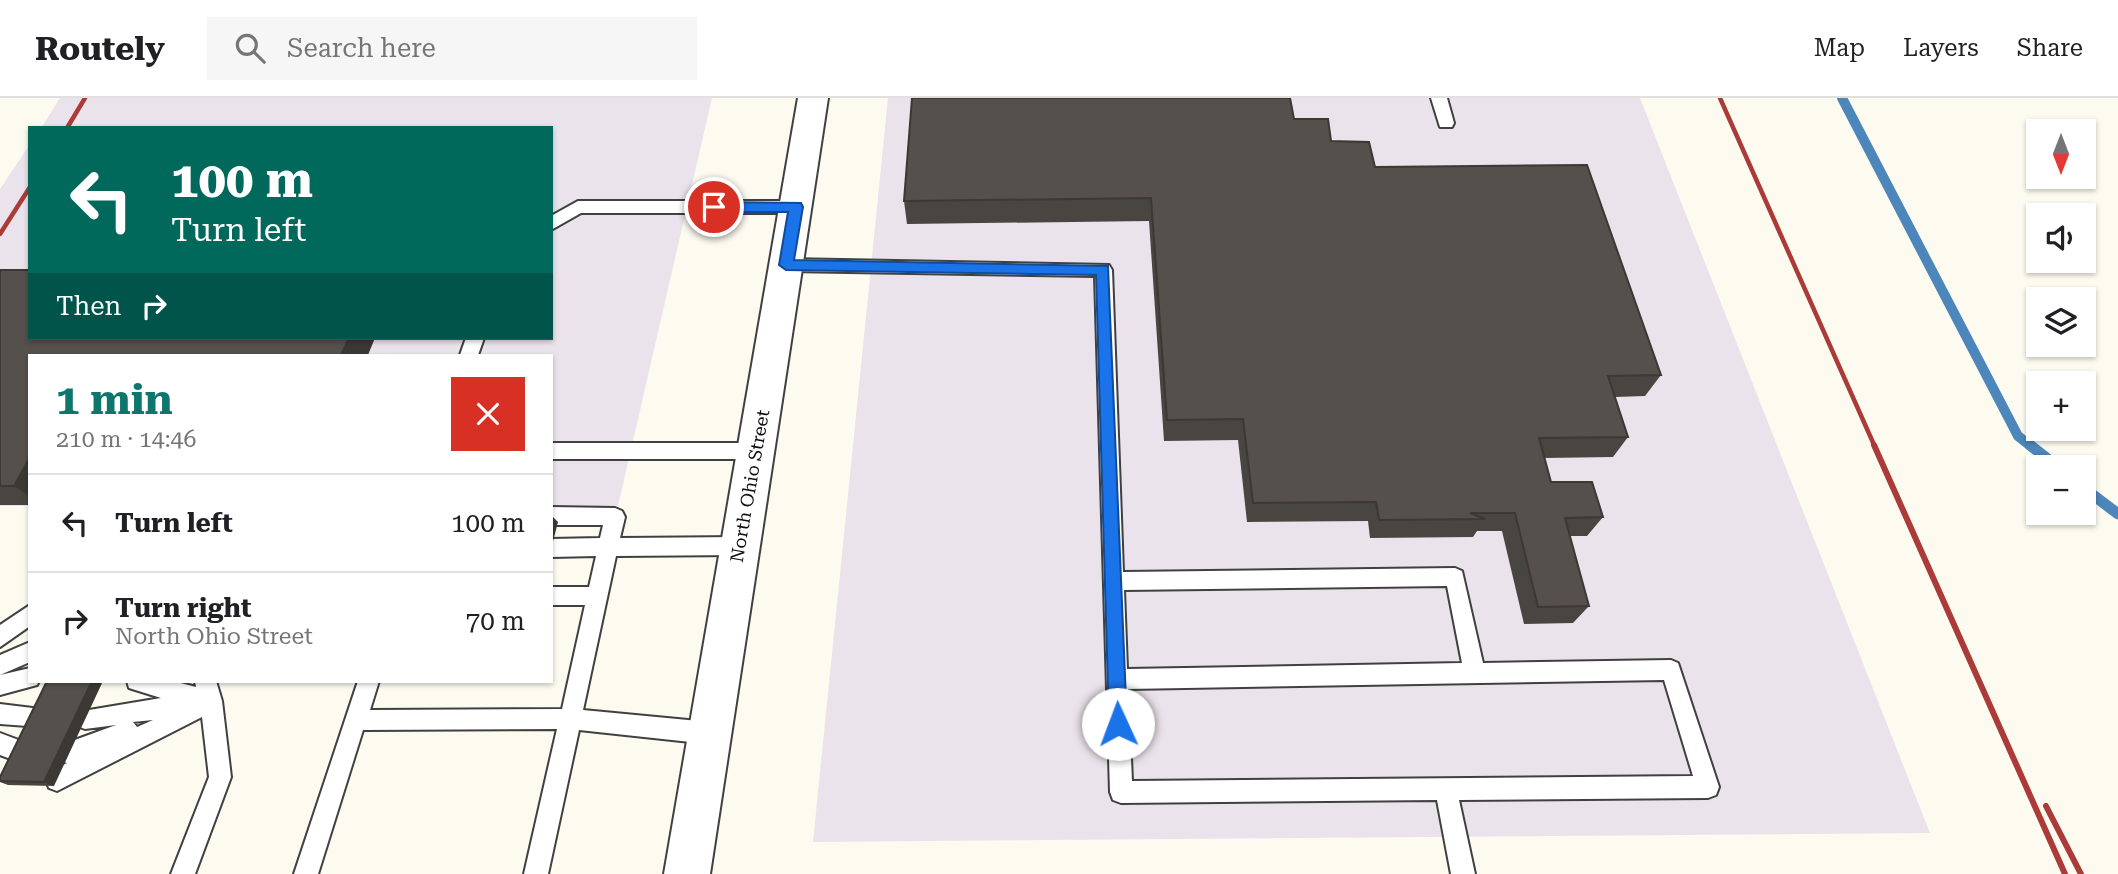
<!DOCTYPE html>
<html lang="en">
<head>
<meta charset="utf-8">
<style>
	:root { --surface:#fff; --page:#f6f6f6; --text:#202124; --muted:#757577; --line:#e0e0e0; --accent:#0f766e }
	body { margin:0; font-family:"Roboto Serif",serif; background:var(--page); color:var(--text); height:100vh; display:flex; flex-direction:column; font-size:26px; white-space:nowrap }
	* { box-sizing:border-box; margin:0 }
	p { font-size:23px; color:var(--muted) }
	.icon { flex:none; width:38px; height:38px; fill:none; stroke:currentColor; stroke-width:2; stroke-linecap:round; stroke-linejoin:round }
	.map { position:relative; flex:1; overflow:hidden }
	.drawer { position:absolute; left:28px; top:256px; width:525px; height:329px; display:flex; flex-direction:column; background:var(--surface); border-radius:0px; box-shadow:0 2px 5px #0004 }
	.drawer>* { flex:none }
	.hud { position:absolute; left:28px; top:28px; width:525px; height:214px; border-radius:0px; box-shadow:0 2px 5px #0004; background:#00695c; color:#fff; overflow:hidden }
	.needle { width:46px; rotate:180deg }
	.buttons { position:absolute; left:2026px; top:21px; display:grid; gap:14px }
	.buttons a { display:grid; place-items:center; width:70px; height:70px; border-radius:0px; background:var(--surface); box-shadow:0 2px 5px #0004; font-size:35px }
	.pin { position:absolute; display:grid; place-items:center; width:60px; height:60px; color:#fff; margin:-30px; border:4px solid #fff; border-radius:50%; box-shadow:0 2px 7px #0007 }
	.me { position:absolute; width:77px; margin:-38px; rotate:358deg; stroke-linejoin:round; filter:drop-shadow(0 0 5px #0008) }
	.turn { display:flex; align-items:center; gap:24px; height:147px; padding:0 28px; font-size:32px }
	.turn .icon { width:91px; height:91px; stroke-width:2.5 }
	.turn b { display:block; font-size:49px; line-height:60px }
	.then { display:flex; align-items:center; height:66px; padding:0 28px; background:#0003; gap:14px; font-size:26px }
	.round { display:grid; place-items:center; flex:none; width:74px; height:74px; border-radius:0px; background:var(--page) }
	.summary { display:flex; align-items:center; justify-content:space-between; height:119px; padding:0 28px }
	h1 { font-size:42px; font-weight:700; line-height:52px; color:var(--accent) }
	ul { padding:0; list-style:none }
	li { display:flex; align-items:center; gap:21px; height:98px; padding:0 28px; border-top:2px solid var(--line) }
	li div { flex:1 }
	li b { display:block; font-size:26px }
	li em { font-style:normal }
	header { display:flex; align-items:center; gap:42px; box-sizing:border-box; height:98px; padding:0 35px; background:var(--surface); border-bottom:2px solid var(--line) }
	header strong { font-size:33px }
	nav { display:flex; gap:38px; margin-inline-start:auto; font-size:24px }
	.search { width:490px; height:63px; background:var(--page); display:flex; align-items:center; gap:18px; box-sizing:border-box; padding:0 24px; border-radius:0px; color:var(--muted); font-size:26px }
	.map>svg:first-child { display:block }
</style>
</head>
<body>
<header>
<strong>Routely</strong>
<div class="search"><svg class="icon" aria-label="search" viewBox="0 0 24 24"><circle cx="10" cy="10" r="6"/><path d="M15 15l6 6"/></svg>Search here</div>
<nav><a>Map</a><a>Layers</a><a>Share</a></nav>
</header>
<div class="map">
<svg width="2118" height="776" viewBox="0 0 2118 776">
	<rect width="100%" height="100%" fill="#fdfbf0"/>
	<path fill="#ebe3eb" d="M 60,0 L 712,0 L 618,408 L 551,408 L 551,257 L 30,257 L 30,408 L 0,408 L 0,91 L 30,46 L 30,240 L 551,240 L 551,30 L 41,30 Z
		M 888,0 L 1640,0 L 1930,735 L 813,744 Z"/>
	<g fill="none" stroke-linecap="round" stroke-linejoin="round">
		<path stroke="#4c86bb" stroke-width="10" d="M 1842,0 L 2018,338 L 2032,349"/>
		<path stroke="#4c86bb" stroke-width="11" d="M 2030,347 L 2058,369
			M 2084,390 L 2118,416"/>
		<g stroke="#404040" stroke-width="4">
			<path id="lane" d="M 1431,0 L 1447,0 L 1454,25 L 1452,29 L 1440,29 Z
				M 578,103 L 796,103 L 804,109 L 796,115 L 581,115 L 551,132 L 551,118 Z
				M 786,161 L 1109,167 L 1112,172 L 1123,474 L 1455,470 L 1462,473 L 1483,565 L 1671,562 L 1678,565 L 1719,689 L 1716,697 L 1708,700 L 1459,702 L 1475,776 L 1451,776 L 1437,702 L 1121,705 L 1113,702 L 1110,694 L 1095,178 L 786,173 L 780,172 L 777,167 L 780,162 ZM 1447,488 L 1462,565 L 1127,571 L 1124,492 ZM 1664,582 L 1693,678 L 1132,683 L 1128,591 Z
				M 466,240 L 484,240 L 478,257 L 460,257 Z
				M 551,345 L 757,345 L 764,347 L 766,353 L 764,359 L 757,361 L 551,361 Z
				M 551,409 L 615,410 L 622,413 L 625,419 L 620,440 L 740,439 L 747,442 L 750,448 L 747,454 L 740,457 L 616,458 L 583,612 L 709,624 L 717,628 L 720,635 L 717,642 L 709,646 L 579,632 L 548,776 L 524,776 L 557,631 L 363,632 L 318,776 L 294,776 L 358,583 L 379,583 L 370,612 L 562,611 L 585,507 L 551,507 L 551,489 L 589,489 L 596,458 L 551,459 L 551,441 L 600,440 L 603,427 L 551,427 Z
				M 30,507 L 30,528 L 0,549 L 0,527 Z
				M 30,544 L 30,564 L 0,577 L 0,557 Z
				M 30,570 L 30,583 L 39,583 L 37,587 L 0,597 L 0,577 Z
				M 127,583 L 173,583 L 196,589 L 195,583 L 216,583 L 222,603 L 231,679 L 195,776 L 171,776 L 209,679 L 202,619 L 57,693 L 49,690 L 46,682 L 49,674 L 67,665 L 61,663 L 58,655 L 61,647 L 116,627 L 85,631 L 77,628 L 74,621 L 77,614 L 161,600 L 129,590 ZM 153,622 L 137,629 L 133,624 Z
				M 0,606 L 49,612 L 52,619 L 49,626 L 41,629 L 0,626 Z
				M 0,635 L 32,647 L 35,655 L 32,663 L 24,666 L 0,657 Z"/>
		</g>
		<g stroke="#404040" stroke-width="4">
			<path id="street" d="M 798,0 L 828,0 L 710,776 L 664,776 Z"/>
		</g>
		<use href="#lane" fill="#fff" fill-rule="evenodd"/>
		<use href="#street" fill="#fff" fill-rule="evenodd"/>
		<path stroke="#ab3b38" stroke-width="4.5" d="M 1720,0 L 1875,349
			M 67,30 L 85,0
			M 0,136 L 30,89"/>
		<path stroke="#ab3b38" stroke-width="6" d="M 1874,347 L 2065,776
			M 2046,708 L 2081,776"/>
	</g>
	<path fill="#494540" d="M 1294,21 L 1375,69 L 1661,277 L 1645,298 L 1615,299 L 1628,339 L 1613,359 L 1544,360 L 1551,384 L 1603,419 L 1587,438 L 1570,438 L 1589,508 L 1573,525 L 1524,526 L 1502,433 L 1477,433 L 1473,439 L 1370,440 L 1368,423 L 1247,424 L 1238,342 L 1164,343 L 1149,123 L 907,126 L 904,103 Z
		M 0,172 L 30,257 L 30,407 L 0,407 Z
		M 47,583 L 54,688 L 8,687 L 0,684 L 0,679 Z"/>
	<path fill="#3c3834" d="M 349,240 L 375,240 L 368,257 L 341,257 Z
		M 30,359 L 30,398 L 14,388 Z
		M 553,419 L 558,424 L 551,451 L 551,427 Z
		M 92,583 L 103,583 L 54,688 L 44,684 Z"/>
	<path fill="#55504b" stroke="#3c3834" stroke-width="2" d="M 912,0 L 1290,0 L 1294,21 L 1328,21 L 1331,43 L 1369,44 L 1375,69 L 1587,67 L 1661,277 L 1608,278 L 1628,339 L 1539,340 L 1551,384 L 1592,384 L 1603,419 L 1565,420 L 1589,508 L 1538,509 L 1515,415 L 1470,415 L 1485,421 L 1379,422 L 1376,404 L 1253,405 L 1243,321 L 1167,322 L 1151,100 L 904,103 Z
		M 0,172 L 30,172 L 30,240 L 349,240 L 341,257 L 30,257 L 30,359 L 14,388 L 0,388 Z
		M 47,583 L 92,583 L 44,684 L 0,683 L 0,679 Z"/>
	<path fill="#1a73e8" stroke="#114b97" stroke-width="2" d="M 714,104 L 801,105 L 803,109 L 794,162 L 1108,168 L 1127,626 L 1124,632 L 1118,635 L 1112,632 L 1109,626 L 1096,177 L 786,172 L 779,167 L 788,114 L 714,114 L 707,109 Z"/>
	<g text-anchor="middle" stroke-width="7" stroke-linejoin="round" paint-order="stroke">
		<g font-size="18" fill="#0d0d0d" stroke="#fff">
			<text transform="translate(750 388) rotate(-80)" y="6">North Ohio Street</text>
		</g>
	</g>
</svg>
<div class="buttons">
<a><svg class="needle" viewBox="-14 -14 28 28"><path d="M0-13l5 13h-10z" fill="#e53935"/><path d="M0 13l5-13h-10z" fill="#757577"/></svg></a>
<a><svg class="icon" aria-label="sound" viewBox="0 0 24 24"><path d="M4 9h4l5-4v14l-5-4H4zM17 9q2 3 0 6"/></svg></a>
<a><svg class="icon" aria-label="layers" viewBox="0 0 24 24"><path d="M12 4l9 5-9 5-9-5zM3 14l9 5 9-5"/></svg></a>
<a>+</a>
<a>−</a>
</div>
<div class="pin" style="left:714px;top:109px;background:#d93025"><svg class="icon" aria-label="arrive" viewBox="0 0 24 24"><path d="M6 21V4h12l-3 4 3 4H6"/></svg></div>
<svg class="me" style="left:1118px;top:626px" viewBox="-20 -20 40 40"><circle r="19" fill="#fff"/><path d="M0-13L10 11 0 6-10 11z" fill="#1a73e8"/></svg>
<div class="hud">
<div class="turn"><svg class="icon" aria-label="left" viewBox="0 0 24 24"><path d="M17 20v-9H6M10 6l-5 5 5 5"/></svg><div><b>100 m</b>Turn left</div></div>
<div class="then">Then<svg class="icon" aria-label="right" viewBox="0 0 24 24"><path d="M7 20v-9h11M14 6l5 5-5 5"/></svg></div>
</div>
<section class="drawer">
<div class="summary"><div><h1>1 min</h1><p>210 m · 14:46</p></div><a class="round" style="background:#d93025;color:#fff"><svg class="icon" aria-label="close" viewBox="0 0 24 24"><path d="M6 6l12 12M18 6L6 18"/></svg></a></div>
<ul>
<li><svg class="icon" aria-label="left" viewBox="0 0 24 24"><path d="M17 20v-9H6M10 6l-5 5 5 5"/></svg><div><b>Turn left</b></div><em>100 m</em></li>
<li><svg class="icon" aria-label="right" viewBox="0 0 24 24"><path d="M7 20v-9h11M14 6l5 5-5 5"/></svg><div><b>Turn right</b><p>North Ohio Street</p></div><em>70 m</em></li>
</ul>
</section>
</div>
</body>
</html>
